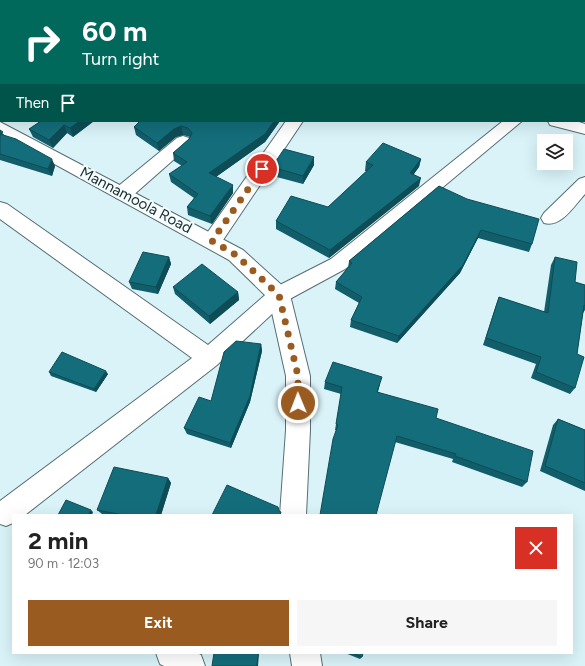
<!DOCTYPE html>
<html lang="en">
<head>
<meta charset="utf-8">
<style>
	:root { --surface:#fff; --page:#f6f6f6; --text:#222; --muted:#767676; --accent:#995b1f }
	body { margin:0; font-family:Figtree,sans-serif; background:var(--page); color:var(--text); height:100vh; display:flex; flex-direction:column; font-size:15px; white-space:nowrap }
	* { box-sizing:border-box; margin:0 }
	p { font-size:13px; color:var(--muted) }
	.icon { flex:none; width:22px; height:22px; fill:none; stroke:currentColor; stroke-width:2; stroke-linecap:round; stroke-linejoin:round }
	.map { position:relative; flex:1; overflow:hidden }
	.side { position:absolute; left:12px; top:514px; width:561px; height:140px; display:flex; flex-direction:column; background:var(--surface); border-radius:0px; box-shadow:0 4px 16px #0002 }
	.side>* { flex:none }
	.guide { position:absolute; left:0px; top:0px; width:585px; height:122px; box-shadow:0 4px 16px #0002; background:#00695c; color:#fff; overflow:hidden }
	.fabs { position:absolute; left:537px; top:134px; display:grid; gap:8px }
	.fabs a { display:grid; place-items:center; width:36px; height:36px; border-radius:0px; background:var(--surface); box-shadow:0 4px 16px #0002; font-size:20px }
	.pin { position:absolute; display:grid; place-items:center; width:34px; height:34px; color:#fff; margin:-17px; border:2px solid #fff; border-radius:50%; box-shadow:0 1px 4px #0007 }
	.me { position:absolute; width:44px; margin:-22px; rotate:359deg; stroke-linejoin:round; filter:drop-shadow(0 0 3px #0008) }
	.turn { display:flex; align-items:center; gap:14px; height:84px; padding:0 16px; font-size:18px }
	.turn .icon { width:52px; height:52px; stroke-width:2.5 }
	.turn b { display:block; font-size:28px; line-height:34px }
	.then { display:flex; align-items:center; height:38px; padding:0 16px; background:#0003; gap:8px; font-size:15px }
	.round { display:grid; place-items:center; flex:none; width:42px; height:42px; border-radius:0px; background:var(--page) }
	.summary { display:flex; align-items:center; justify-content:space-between; height:68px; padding:0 16px }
	h1 { font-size:24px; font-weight:700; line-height:30px }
	.cta { display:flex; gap:8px; margin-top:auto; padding:8px 16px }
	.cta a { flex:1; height:46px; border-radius:0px; background:var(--accent); color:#fff; font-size:16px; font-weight:700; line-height:46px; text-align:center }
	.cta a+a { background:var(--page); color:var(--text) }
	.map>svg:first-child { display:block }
</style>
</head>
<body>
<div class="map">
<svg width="585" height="666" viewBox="0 0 585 666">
	<rect width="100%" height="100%" fill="#d9f3f8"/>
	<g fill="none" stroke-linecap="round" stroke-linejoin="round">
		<g stroke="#576e72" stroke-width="2">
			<path id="minor" d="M 286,121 L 303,121 L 219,246 L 212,248 L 205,246 L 202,241 L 205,236 Z
				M 503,121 L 522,121 L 345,269 L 286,301 L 217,365 L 25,515 L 13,515 L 13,523 L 6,526 L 0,524 L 0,501 L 192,358 L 0,219 L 0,202 L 7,204 L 208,345 L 272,289 L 331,259 Z
				M 548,121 L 576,121 L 585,124 L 585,134 L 550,125 Z
				M 183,136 L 189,138 L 192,142 L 189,146 L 130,198 L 123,199 L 116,198 L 114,193 L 116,188 L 177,138 Z
				M 585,177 L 585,194 C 574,206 561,228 544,223 L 541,218 L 544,213 L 579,179 Z
				M 156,653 L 197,653 L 201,655 L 205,666 L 164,666 L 160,664 Z"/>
		</g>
		<g stroke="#576e72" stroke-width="2">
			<path id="major" d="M 1,62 L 1,72 L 0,73 L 0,63 Z
				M 0,122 L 243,250 L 286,289 L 290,295 L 310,376 L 310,430 L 306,515 L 280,515 L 286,430 L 286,376 L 269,299 L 229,260 L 0,134 Z
				M 290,653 L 320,653 L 322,666 L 292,666 Z"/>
		</g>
		<use href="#minor" fill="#fff" fill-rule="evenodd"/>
		<use href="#major" fill="#fff" fill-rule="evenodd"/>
	</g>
	<path fill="#115e6a" d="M 407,0 L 465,0 L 465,1 L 407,1 Z
		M 41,121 L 94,121 L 73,137 L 67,133 L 53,148 L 33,137 L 29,129 Z
		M 280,121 L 265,142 L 216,177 L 233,193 L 212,224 L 188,215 L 187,207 L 194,198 L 171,182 L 169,174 L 182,166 L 174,161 L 173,153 L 189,139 L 190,137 L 183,135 L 176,137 L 159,151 L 136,135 L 134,127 Z
		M 0,130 L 4,135 L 55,166 L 52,176 L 0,160 Z
		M 421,159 L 419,167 L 414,174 L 419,186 L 329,258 L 276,229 L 276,221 L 328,207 L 367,171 L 365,171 L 366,162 Z
		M 314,165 L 303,184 L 273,176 L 272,167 Z
		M 439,186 L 532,244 L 529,252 L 478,238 L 460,273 L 397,343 L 350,327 L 351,320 L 359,303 L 335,289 L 336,282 L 348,268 L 349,261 Z
		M 169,257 L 171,264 L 158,294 L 132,289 L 129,282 Z
		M 555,257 L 575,282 L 585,285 L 585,310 L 583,313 L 577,354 L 575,388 L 570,394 L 531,378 L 536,364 L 483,345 L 496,305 L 499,297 L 544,312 L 551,265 Z
		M 173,287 L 238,292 L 239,300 L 210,324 L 175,294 Z
		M 261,344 L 262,351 L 250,402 L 231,448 L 187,434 L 184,428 L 211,401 Z
		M 49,372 L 108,374 L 96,392 L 51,376 Z
		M 325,382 L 380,384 L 378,392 L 436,418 L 527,482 L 522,487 L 452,462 L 453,459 L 395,442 L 335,430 L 341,394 L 324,389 Z
		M 558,419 L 585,430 L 585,491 L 540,471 L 553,425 Z
		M 168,478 L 171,483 L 161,515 L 104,515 L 102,514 L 97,510 Z
		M 345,653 L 363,653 L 362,657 L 360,659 Z"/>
	<path fill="#0e4c56" d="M 216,0 L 225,0 L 223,1 L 215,1 Z
		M 1,32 L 1,42 L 0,43 L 0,33 Z
		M 80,121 L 94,121 L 73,137 L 70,128 Z
		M 274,121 L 280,121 L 265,142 L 210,181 L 209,173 Z
		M 64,125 L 67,133 L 53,148 L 49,140 Z
		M 181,126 L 183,135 L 176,137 L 159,151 L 157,143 L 174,129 Z
		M 314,157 L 314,165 L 303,184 L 303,176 Z
		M 52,159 L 55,166 L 52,176 L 48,169 Z
		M 421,159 L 419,167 L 408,181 L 410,173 Z
		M 421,178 L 419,186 L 329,258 L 330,250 Z
		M 233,185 L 233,193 L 212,224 L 210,216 Z
		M 481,230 L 478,238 L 460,273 L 397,343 L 399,336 Z
		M 169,257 L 171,264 L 158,294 L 156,287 Z
		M 238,292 L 239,300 L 210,324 L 209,316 Z
		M 261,344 L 262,351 L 250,402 L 231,448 L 230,443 Z
		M 106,371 L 108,374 L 96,392 L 94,389 Z
		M 168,478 L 171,483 L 161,515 L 156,515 Z
		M 91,510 L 93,512 L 92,515 L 88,515 Z
		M 258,653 L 259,653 L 258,666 L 257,666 Z"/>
	<path fill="#146d7b" stroke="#0e4c56" d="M 145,0 L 216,0 L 215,1 L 145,1 Z
		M 306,0 L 377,0 L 377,1 L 311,1 Z
		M 421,0 L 465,0 L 465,1 L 420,1 Z
		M 575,0 L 585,0 L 585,36 L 584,39 L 584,1 L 575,1 Z
		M 1,5 L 1,32 L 0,33 L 0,6 Z
		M 41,121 L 80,121 L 70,128 L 64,125 L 49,140 L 29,129 Z
		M 140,121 L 274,121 L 265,134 L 209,173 L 233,185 L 210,216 L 187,207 L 198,194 L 169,174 L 187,162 L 173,153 L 189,139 L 192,133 L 188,128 L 181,126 L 174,129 L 157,143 L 134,127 Z
		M 0,130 L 3,132 L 0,134 L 16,139 L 52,159 L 48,169 L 0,154 Z
		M 383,143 L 421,159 L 410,173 L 421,178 L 330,250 L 276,221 L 291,196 L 328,207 L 373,165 L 366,162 Z
		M 284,149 L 314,157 L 303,176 L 272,167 Z
		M 439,186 L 467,199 L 539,219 L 532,244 L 481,230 L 463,265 L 399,336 L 351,320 L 362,297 L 336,282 L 352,263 L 349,261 Z
		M 143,252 L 169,257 L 156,287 L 129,282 Z
		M 555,257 L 577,262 L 575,282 L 585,285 L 585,306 L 584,305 L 577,354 L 584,357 L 575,388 L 536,372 L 541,357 L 486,338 L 499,297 L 548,313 Z
		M 202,264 L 238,292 L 209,316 L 173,287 Z
		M 236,341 L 261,344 L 250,396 L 230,443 L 184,428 L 199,397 L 211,401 L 224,352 Z
		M 62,352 L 106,371 L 94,389 L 49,372 Z
		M 333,362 L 382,377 L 377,392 L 438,409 L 436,418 L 533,451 L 527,482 L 455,456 L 456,454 L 397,436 L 376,515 L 320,515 L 333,439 L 338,425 L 336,424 L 342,387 L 325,382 Z
		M 558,419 L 585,430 L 585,483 L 545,466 Z
		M 114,467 L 168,478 L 156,515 L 123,515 L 97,510 Z
		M 227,485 L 278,507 L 279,511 L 281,512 L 280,515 L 212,515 Z
		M 66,500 L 91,510 L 88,515 L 58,515 Z
		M 214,653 L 258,653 L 257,666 L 212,666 Z
		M 352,653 L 363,653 L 362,657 Z"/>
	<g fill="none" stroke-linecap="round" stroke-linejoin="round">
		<path stroke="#995b1f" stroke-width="7" stroke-dasharray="0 12.6" d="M 262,169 L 212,241 L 236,255 L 279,295 L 298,376 L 298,403"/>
	</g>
	<g text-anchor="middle" stroke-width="4" stroke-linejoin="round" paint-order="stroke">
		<g font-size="15" fill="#1e282a" stroke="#f2fdff">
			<text transform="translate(136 200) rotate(28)" y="5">Mannamoola Road</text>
		</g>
	</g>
</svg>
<div class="fabs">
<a><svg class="icon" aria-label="layers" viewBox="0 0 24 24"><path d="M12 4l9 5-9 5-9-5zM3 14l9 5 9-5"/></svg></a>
</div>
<div class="pin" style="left:262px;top:169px;background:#d93025"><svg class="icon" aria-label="arrive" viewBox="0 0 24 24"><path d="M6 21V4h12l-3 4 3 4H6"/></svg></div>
<svg class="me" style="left:298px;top:403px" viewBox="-20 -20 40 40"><circle r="17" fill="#995b1f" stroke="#fff" stroke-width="3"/><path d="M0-11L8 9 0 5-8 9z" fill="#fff"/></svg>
<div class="guide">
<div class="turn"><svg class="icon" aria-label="right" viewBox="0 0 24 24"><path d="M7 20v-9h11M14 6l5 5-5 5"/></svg><div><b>60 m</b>Turn right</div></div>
<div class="then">Then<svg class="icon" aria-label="arrive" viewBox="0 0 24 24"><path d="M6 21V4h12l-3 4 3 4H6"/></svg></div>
</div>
<section class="side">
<div class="summary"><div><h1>2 min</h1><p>90 m · 12:03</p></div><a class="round" style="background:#d93025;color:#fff"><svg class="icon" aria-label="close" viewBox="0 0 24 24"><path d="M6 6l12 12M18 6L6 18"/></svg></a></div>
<div class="cta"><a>Exit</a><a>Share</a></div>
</section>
</div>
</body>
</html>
